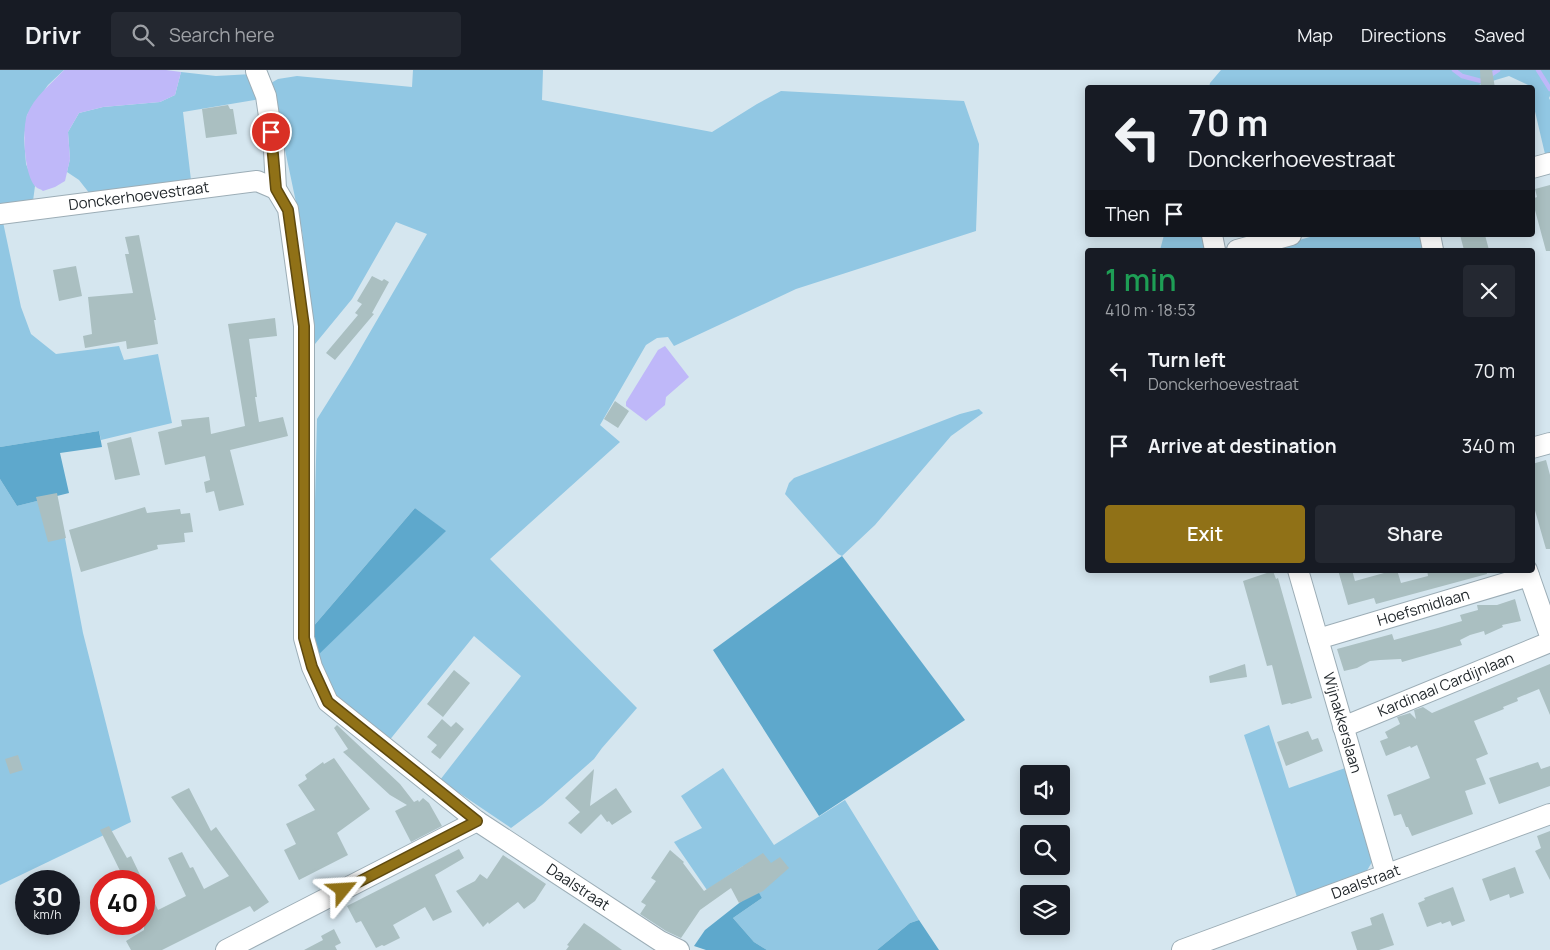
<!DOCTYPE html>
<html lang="en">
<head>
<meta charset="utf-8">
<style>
	:root { --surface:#171b24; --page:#242831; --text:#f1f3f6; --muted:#9ea1a6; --line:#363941; --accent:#907117 }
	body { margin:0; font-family:Manrope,sans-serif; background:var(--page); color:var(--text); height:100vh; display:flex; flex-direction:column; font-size:19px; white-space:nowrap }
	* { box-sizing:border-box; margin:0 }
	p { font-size:16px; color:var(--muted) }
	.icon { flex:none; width:28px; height:28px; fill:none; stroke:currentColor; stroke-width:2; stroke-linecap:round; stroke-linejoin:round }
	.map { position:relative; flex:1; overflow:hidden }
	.side { position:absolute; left:1085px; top:178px; width:450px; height:325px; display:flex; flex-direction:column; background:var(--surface); border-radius:5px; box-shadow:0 2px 12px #0003 }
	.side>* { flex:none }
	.top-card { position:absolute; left:1085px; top:15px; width:450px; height:152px; border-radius:5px; box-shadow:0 2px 12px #0003; background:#171b24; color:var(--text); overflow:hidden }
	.fabs { position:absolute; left:1020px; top:695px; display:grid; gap:10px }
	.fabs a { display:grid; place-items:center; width:50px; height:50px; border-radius:5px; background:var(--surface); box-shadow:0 2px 12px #0003; font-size:25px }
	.speed { position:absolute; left:15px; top:800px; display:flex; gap:10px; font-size:25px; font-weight:700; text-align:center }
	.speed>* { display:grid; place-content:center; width:65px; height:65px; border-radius:50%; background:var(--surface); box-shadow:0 2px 12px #0003; line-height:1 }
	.speed small { font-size:12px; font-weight:400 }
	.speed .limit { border:8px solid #d22; background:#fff; color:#111 }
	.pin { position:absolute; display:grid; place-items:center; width:42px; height:42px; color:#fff; margin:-21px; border:2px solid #fff; border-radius:50%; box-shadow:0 1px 5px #0007 }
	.me { position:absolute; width:55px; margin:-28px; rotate:63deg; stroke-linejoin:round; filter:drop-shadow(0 0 4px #0008) }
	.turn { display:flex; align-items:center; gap:18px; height:105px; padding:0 20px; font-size:22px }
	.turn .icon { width:65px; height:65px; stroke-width:2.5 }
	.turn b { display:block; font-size:35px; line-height:42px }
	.then { display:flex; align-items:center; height:48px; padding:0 20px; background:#0003; gap:10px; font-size:19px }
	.round { display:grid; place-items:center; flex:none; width:52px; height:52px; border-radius:5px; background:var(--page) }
	.overview { display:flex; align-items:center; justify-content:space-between; height:85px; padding:0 20px }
	h1 { font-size:30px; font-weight:600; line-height:38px; color:#1e9e55 }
	.action { display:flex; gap:10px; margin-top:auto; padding:10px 20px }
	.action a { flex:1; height:58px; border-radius:5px; background:var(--accent); color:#fff; font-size:20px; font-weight:600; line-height:58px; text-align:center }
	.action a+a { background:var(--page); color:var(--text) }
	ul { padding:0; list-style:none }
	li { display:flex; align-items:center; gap:15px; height:75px; padding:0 20px }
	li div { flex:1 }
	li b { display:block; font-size:19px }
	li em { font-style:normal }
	header { display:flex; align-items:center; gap:30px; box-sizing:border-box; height:70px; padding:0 25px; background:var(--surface); border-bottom:1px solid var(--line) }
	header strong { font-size:24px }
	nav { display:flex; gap:28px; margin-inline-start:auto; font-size:18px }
	.search { width:350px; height:45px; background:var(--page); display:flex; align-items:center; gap:12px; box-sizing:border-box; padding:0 18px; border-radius:5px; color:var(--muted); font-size:19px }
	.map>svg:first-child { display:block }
</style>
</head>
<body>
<header>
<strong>Drivr</strong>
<div class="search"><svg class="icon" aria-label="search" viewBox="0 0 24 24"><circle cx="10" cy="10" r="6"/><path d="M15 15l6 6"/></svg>Search here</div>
<nav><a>Map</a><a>Directions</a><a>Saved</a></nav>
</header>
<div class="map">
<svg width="1550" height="880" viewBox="0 0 1550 880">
	<rect width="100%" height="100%" fill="#d5e6ef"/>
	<path fill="#91c7e3" d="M 0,0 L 64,0 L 48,15 L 27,45 L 24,68 L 26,94 L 35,116 L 33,131 L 0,138 Z
		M 413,0 L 543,0 L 542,30 L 712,62 L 757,34 L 781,21 L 964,31 L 979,74 L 976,161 L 796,219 L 674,276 L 668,267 L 657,268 L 646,275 L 600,355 L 620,372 L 490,489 L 637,638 L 602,678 L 594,689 L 542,735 L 511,758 L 440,710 L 521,606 L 474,566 L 388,672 L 337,629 L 324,612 L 318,584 L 445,461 L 415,438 L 312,558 L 317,349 L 351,295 L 427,164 L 396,152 L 352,229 L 315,274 L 302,161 L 271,13 L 278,9 L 297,6 L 412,17 Z
		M 1221,0 L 1550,0 L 1550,26 L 1549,28 L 1550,30 L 1550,84 L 1545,84 L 1533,33 L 1532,18 L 1529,17 L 1528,15 L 1509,6 L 1469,18 L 1209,18 L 1210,13 Z
		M 181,2 L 216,6 L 252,4 L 260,29 L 183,42 L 191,110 L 90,124 L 79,110 L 67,102 L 70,89 L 68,62 L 79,43 L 103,37 L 160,32 L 175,25 Z
		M 3,152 L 21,237 L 31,264 L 56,284 L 119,276 L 124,290 L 158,284 L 172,353 L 101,370 L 99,361 L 0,377 L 0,153 Z
		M 1164,165 L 1206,165 L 1208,180 L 1160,180 Z
		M 1317,165 L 1421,165 L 1424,180 L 1264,180 Z
		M 979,339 L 983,343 L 951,366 L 875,455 L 842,486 L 838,484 L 785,424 L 789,413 L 794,408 L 960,344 Z
		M 0,409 L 17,436 L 57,426 L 83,563 L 131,752 L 0,815 Z
		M 1269,655 L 1289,718 L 1348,697 L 1368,765 L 1372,792 L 1365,804 L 1297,827 L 1244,665 Z
		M 723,698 L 774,775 L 845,730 L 919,850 L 910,853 L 877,880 L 767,880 L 754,872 L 733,848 L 762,828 L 743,796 L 707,820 L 674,772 L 702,758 L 681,726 Z"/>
	<path fill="#5ea8cc" d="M 99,361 L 102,377 L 60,383 L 69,423 L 17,436 L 0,409 L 0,377 Z
		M 415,438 L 446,461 L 314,589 L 312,558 Z
		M 842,486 L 965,650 L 819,746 L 713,580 Z
		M 757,819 L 762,828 L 733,848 L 754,872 L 767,880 L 706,880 L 694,876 L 705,860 Z
		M 919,850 L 939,880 L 877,880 L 910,853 Z"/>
	<path fill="#bfb8f9" d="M 64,0 L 166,0 L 181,2 L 175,25 L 160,32 L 103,37 L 79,43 L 68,62 L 70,89 L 65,111 L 55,117 L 43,121 C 41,119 38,119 36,117 C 24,106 22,60 27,45 C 34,27 51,14 64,0 Z
		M 665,276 L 689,307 L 666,327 L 665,335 L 646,351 L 626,336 L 626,332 L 658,280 Z"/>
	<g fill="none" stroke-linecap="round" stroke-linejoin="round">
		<path stroke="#bfb8f9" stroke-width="4.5" d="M 1454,0 L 1462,6 L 1481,11 L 1498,0
			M 1538,0 L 1550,19"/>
	</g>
	<path fill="#aabfc1" d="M 1480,0 L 1492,0 L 1495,18 L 1481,18 Z
		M 228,35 L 230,39 L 233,39 L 237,64 L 206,68 L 202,39 Z
		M 1550,115 L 1550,181 L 1546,181 L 1532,129 L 1537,127 L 1535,119 Z
		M 139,165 L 156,250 L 154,250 L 158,274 L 127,279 L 126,271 L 85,278 L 83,266 L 92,264 L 88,227 L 133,223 L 125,184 L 129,184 L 125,167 Z
		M 1460,165 L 1485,165 L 1489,180 L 1464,180 Z
		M 76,196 L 82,226 L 59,231 L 53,200 Z
		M 372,206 L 382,211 L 384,209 L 389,212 L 372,243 L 374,244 L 335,290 L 326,283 L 358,245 L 355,243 L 362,234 L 357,231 Z
		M 275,248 L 277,266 L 249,269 L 257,327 L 255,327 L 259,352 L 283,347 L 288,366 L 230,380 L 244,435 L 219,441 L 214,421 L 206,423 L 204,412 L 210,410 L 205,386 L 165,395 L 158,362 L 182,356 L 181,350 L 209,347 L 211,364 L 245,356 L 228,254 Z
		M 615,331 L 629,341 L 618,358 L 604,349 Z
		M 131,367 L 140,405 L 115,410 L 107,373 Z
		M 1546,390 L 1550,405 L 1550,479 L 1546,479 L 1532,430 L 1532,394 Z
		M 57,423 L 66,468 L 48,472 L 36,427 Z
		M 145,437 L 147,443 L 180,439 L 181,444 L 190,443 L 193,462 L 184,463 L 185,472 L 157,475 L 158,479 L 81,502 L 69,460 Z
		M 1338,500 L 1352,500 L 1355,511 L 1384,503 L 1383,500 L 1397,500 L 1401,513 L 1428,506 L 1427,500 L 1486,500 L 1487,504 L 1376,534 L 1374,528 L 1348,535 Z
		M 1273,501 L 1276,509 L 1278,508 L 1312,628 L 1291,634 L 1290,633 L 1282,635 L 1272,595 L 1267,596 L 1243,511 Z
		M 1515,529 L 1521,551 L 1502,555 L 1503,557 L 1485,565 L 1484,561 L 1470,565 L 1460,570 L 1462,575 L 1402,592 L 1401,589 L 1380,590 L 1370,591 L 1357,598 L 1344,601 L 1337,579 L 1392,564 L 1394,570 L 1438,558 L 1462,551 L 1460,545 L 1478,540 L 1477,535 L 1497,535 Z
		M 1245,594 L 1247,607 L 1210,613 L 1209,606 Z
		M 1550,594 L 1550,645 L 1539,619 L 1517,628 L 1518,631 L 1503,637 L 1504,639 L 1474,651 L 1488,684 L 1476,689 L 1486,714 L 1465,721 L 1473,744 L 1412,766 L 1408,757 L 1406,757 L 1401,744 L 1394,746 L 1387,725 L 1430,708 L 1417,675 L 1411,678 L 1410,676 L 1386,686 L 1380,671 L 1388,668 L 1385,662 L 1400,654 L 1397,647 L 1410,643 L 1416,649 L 1414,640 L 1423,637 L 1432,643 Z
		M 454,600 L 470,613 L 443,647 L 427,634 Z
		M 442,649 L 451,657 L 456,652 L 464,659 L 440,689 L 431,682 L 437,675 L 427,667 Z
		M 337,655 L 400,714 L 414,732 L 418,730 L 419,732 L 423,728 L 429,733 L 442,756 L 411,772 L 395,741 L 407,735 L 390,725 L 343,682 L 348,679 L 334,658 Z
		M 1308,661 L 1312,670 L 1318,668 L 1323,681 L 1286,696 L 1277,672 Z
		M 18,685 L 23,700 L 10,704 L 5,689 Z
		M 334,688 L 370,739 L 337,763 L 348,785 L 299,810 L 284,780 L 296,774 L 286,754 L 315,740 L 298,715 L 307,709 L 305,705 L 323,692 L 324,694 Z
		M 1538,692 L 1541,699 L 1550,696 L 1550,716 L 1499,734 L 1489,708 Z
		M 594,699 L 590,736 L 616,718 L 632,742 L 612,755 L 609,751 L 607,752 L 601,744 L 581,764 L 568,753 L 580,742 L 565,728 Z
		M 189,718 L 211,761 L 216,757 L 269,832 L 254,842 L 250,836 L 162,880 L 131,880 L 126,871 L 144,860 L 144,810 L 158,840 L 186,826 L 168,788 L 182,782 L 190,798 L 193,797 L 204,819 L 229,806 L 171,727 Z
		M 109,756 L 127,788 L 131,786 L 143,811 L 125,811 L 100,760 Z
		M 1550,761 L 1550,810 L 1535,781 L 1541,778 L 1537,766 Z
		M 459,779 L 464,788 L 435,805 L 452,842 L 433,851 L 425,837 L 393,855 L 400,868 L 384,876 L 382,875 L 376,878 L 361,851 L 356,853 L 347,836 Z
		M 670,780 L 684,792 L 683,793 L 704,821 L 763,783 L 771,793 L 780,787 L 789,798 L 763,821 L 739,833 L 731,818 L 700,840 L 681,868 L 666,861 L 640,844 L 646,835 L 641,832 L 656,811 L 651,808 Z
		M 503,785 L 546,814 L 535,831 L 524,839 L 518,832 L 489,854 L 488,852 L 483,857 L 456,821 L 475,811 L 480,804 L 487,809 Z
		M 1515,797 L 1524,823 L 1510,828 L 1509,824 L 1490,831 L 1482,809 Z
		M 1453,817 L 1465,851 L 1452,856 L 1450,851 L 1442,854 L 1441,852 L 1427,857 L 1418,833 L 1425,830 L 1424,828 Z
		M 1383,843 L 1394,875 L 1379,880 L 1357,880 L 1351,862 L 1372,855 L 1370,848 Z
		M 584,853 L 600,864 L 622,880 L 566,880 L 569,876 L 567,875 Z
		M 334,859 L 341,873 L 335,876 L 337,880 L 304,880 L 323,870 L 321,866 Z"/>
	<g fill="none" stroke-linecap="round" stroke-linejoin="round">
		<g stroke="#9cadb6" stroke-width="22">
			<g id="minor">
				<path id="s1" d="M 256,1 L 266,26 L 274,80 L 276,119 L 288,139 L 304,256 L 304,568 L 312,597 L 328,632 L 477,751 L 660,871 L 679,880"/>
				<path d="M 1532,98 L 1550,93"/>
				<path id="s2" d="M 0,144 L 257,111 L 276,119"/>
				<path d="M 1212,165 L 1215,180"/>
				<path d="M 1430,165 L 1433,180"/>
				<path d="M 1237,180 L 1291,165"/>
				<path d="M 1532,378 L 1550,373"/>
				<path id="s3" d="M 1298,500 L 1386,804"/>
				<path d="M 1527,500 L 1550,566"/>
				<path id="s4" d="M 1318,569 L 1529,506"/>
				<path id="s5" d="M 1343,657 L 1550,572"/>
				<path d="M 226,880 L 477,751"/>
				<path id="s6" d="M 1182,880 L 1550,744"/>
			</g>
		</g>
		<use href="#minor" stroke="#fff" stroke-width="20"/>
	</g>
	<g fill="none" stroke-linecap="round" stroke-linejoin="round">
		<g stroke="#5e490f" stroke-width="12">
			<path id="route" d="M 271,62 L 276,119 L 288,140 L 304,256 L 304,568 L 312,597 L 328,632 L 477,751 L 343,820"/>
		</g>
		<use href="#route" stroke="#907117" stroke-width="9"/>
	</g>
	<g text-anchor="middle" stroke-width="4.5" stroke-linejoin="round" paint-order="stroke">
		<g font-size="15" fill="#22282c" stroke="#e2f3fd">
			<text dy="5" stroke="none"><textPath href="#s2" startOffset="140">Donckerhoevestraat</textPath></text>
			<text dy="5" stroke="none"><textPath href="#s4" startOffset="110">Hoefsmidlaan</textPath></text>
			<text dy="5" stroke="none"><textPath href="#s5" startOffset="111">Kardinaal Cardijnlaan</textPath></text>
			<text dy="5" stroke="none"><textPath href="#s3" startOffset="159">Wijnakkerslaan</textPath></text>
			<text dy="5" stroke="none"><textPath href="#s6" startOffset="196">Daalstraat</textPath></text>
			<text dy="5" stroke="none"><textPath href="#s1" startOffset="954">Daalstraat</textPath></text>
		</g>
	</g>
</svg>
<div class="fabs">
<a><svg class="icon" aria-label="sound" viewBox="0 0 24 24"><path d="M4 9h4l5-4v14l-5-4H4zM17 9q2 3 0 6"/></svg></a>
<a><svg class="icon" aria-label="search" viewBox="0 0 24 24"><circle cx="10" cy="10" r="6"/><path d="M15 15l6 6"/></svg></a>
<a><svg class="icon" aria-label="layers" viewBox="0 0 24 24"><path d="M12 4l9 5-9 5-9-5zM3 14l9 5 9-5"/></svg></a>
</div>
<div class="speed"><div>30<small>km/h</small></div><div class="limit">40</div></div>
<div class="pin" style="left:271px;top:62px;background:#d93025"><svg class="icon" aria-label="arrive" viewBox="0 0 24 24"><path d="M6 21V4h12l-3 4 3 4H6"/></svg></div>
<svg class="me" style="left:343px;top:820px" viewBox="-20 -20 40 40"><path d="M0-17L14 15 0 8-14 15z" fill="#907117" stroke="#fff" stroke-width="4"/></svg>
<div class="top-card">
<div class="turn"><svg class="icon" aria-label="left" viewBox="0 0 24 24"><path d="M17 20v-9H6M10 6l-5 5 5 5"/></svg><div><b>70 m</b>Donckerhoevestraat</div></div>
<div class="then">Then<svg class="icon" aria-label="arrive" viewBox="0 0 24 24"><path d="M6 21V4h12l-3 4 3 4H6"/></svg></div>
</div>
<section class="side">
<div class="overview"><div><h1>1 min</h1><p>410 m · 18:53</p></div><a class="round"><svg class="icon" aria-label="close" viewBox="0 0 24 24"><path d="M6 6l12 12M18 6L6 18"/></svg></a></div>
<ul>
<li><svg class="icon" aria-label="left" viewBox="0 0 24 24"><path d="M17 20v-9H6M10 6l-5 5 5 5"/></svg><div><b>Turn left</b><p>Donckerhoevestraat</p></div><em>70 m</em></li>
<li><svg class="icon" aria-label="arrive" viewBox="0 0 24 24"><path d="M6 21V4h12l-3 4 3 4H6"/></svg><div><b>Arrive at destination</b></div><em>340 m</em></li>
</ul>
<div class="action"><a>Exit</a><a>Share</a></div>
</section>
</div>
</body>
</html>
